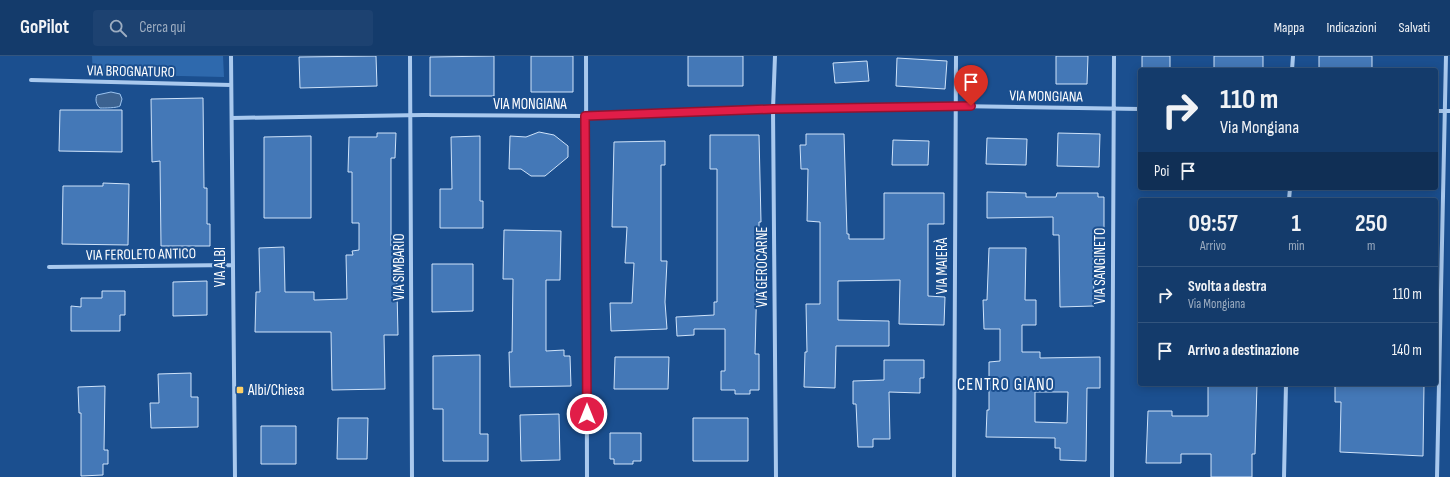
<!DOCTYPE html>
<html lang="it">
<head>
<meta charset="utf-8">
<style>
	:root { --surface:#143b6b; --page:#1d4271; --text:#f1f3f6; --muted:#9dadc1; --line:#33557e }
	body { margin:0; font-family:"Sofia Sans Condensed",sans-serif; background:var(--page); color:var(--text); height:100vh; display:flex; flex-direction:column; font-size:15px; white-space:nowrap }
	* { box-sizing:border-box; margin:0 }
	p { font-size:13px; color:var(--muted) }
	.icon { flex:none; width:22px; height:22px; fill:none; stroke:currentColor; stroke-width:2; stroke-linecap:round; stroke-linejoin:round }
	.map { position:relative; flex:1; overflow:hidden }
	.panel { position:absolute; left:1138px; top:142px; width:300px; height:188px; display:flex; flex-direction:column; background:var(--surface); border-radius:4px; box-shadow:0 2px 10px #0003,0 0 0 1px var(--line) }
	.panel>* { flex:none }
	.guide { position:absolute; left:1138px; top:12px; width:300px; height:122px; border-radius:4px; box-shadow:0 2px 10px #0003,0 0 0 1px var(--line); background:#143b6b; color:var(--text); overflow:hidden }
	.pin { position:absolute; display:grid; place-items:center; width:34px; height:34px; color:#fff; margin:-41px -17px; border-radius:50% 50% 50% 0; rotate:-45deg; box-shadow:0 0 4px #0007 }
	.pin .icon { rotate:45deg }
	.me { position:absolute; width:44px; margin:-22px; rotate:0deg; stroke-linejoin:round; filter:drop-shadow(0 0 3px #0008) }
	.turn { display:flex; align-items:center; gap:14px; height:84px; padding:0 16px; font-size:18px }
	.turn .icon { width:52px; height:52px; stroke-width:2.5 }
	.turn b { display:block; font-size:28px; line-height:34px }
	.then { display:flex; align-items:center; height:38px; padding:0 16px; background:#0003; gap:8px; font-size:15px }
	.eta { display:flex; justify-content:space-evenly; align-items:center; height:68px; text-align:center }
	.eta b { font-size:24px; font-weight:700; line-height:28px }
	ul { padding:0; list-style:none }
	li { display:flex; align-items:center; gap:12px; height:56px; padding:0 16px; border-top:1px solid var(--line) }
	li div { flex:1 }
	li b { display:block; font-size:15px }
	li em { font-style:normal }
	header { display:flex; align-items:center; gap:24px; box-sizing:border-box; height:56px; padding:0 20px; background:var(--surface); border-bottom:1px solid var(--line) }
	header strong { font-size:19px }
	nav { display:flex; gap:22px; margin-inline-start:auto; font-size:14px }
	.search { width:280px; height:36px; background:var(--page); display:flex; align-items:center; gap:10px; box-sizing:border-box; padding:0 14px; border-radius:4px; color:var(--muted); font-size:15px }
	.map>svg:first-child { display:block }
</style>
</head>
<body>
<header>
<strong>GoPilot</strong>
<div class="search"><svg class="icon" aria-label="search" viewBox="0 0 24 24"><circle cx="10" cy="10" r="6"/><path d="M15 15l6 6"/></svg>Cerca qui</div>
<nav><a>Mappa</a><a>Indicazioni</a><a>Salvati</a></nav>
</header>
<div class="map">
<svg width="1450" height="421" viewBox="0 0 1450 421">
	<rect width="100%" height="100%" fill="#1b4f8f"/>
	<path fill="#2e69ad" d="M 92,0 L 223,0 L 224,21 L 93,18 Z"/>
	<path fill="#3c6290" stroke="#9cc4f0" d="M 111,36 L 120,38 L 122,43 L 120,50 C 117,52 105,52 100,52 C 96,49 95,43 97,39 Z"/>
	<path fill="#4478b7" stroke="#cfe3fa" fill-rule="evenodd" d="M 376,0 L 377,30 L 300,32 L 299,1 Z
		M 494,0 L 494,40 L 430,40 L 430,1 Z
		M 531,0 L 573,0 L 573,36 L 531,36 Z
		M 688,0 L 743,0 L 743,30 L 688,30 Z
		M 1056,0 L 1088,0 L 1087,28 L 1056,28 Z
		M 1142,0 L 1170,0 L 1170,14 L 1142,14 Z
		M 1214,0 L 1263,0 L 1263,14 L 1214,14 Z
		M 1319,0 L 1372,0 L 1372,14 L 1319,14 Z
		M 897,2 L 947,5 L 945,33 L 896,30 Z
		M 867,5 L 869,25 L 835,27 L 833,7 Z
		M 203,42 L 204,132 L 207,132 L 207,168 L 210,168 L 210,190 L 161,190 L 160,105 L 152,106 L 151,43 Z
		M 60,54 L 122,54 L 122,96 L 59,95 Z
		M 539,76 L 554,79 L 568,90 L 568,101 L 545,120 L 531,120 L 521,113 L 509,113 L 510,80 L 526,81 Z
		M 377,77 L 396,77 L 395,102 L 391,102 L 391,190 L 396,190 L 398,279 L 384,279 L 385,333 L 332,334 L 331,276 L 255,276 L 256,236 L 260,236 L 259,192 L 284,191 L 285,236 L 314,236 L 314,244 L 347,243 L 346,199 L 353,199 L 352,195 L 359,194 L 359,167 L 352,167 L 352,116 L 348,116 L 349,81 L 377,81 Z
		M 1058,77 L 1100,78 L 1099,111 L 1057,110 Z
		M 806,78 L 844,78 L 847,178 L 849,178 L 849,183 L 884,183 L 884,137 L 944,137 L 944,168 L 928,168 L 928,240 L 945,241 L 944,269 L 899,268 L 900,224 L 838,225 L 838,264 L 889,265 L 889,290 L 836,290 L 835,332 L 804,331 L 805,296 L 807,296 L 806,248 L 820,248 L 820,166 L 807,165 L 808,113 L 801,113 L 800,89 L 806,89 Z
		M 710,79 L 759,79 L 761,166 L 759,166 L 759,221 L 757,221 L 755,298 L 759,298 L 759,334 L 750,334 L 750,338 L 735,338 L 735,334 L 721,334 L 721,315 L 725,315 L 725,273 L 694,273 L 694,279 L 677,280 L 676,261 L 714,259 L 714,246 L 717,246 L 717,113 L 710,113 Z
		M 311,80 L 311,162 L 264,162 L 264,81 Z
		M 480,80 L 480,145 L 483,145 L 483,172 L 440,172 L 440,133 L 452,133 L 451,81 Z
		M 987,82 L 1027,83 L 1026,109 L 986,108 Z
		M 893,84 L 929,85 L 928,109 L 892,109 Z
		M 665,85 L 665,109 L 661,109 L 661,205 L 667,205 L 665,246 L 667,273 L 611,275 L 610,247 L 632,247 L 634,207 L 625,207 L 627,171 L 612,171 L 614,86 Z
		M 103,127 L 129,128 L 128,189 L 62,188 L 63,130 L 103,130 Z
		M 987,136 L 1026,137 L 1026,141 L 1056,141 L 1057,137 L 1098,137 L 1098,141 L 1104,141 L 1104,179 L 1093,179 L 1094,250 L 1060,251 L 1059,179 L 1053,179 L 1053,161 L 987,162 Z
		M 504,174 L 561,175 L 560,224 L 546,224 L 546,295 L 564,294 L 564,300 L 570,300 L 571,330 L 510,331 L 509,296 L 512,296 L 513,223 L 503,223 Z
		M 989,192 L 1026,192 L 1025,244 L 1036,244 L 1036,269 L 1022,269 L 1022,296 L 1040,296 L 1040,302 L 1100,301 L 1100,332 L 1087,332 L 1086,405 L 1060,404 L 1060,392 L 1055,392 L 1055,382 L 986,381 L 987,354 L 989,354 L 989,306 L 1000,305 L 1000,273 L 984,273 L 983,244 L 987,244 ZM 1035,336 L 1068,336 L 1067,367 L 1035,366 Z
		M 432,208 L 473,208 L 473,255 L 432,256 Z
		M 207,225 L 207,259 L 173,260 L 173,226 Z
		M 102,235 L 125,235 L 125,259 L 120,259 L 120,275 L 71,275 L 71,250 L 81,251 L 81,242 L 102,242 Z
		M 480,299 L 480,378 L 488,378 L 488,405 L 443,405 L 443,353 L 433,353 L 433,300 Z
		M 615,301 L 669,301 L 668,333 L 614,333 Z
		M 884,304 L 924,304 L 924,322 L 920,322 L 920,337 L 889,336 L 890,383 L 873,383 L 873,391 L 858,391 L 856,348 L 853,348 L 853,325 L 884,324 Z
		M 191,317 L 191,341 L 198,341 L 198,371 L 151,372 L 150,347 L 159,347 L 158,318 Z
		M 1208,328 L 1257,328 L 1255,398 L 1252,398 L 1252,421 L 1211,421 L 1211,398 L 1181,398 L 1181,407 L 1146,407 L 1148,355 L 1172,355 L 1172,360 L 1208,360 Z
		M 1335,328 L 1424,328 L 1423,400 L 1340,396 L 1341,346 L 1335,346 Z
		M 105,330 L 104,394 L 108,394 L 108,408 L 103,408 L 103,419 L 81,420 L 81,357 L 79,357 L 78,331 Z
		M 559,358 L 560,404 L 521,405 L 520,359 Z
		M 338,362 L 368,362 L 367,403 L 337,403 Z
		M 693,362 L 748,362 L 748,405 L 693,405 Z
		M 261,370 L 296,370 L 296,408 L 261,408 Z
		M 610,377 L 641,377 L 641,405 L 633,405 L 633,408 L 614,408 L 614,403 L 610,403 Z"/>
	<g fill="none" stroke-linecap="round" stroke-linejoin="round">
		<path stroke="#a9c9ee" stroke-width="4" d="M 231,0 L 235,421
			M 410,0 L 412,421
			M 586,0 L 587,421
			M 775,0 L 773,53 L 776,421
			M 1292,14 L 1293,0
			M 31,24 L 231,29
			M 1436,55 L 1450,55
			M 232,62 L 423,59 L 585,60 L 773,53 L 955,50 L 1140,53
			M 1289,144 L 1290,132
			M 49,211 L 232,209
			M 954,421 L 956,0
			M 1112,421 L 1114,0
			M 1284,421 L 1286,328
			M 1437,421 L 1446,0"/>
	</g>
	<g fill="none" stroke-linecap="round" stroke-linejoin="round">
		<g stroke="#92132f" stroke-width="10">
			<path id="route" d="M 587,358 L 585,60 L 773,53 L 971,50"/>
		</g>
		<use href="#route" stroke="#e11d48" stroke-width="7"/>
	</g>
	<rect fill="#ffd166" stroke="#1b4f8f" stroke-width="1.5" x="236" y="330" width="8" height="8" rx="2"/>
	<g text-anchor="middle" stroke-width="4" stroke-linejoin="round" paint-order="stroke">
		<g font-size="15" fill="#fff" stroke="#1b4f8f">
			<text transform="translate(131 15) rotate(1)" y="5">VIA BROGNATURO</text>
			<text transform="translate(1046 40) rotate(1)" y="5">VIA MONGIANA</text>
			<text x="530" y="53">VIA MONGIANA</text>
			<text transform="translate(141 198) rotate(-1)" y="5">VIA FEROLETO ANTICO</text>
			<text transform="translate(942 210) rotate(-90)" y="5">VIA MAIERÀ</text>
			<text transform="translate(1100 210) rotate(-90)" y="5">VIA SANGINETO</text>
			<text transform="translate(220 211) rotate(-90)" y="5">VIA ALBI</text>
			<text transform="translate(399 211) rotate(-90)" y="5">VIA SIMBARIO</text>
			<text transform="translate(762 211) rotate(-90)" y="5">VIA GEROCARNE</text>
		</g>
		<g font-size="15" fill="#fff" stroke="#1b4f8f" text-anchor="start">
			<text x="248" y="339">Albi/Chiesa</text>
		</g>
		<g font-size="17" letter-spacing="1" fill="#fff" stroke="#1b4f8f">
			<text x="1006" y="334">CENTRO GIANO</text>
		</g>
	</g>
</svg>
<div class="pin" style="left:971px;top:50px;background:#d93025"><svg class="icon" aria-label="arrive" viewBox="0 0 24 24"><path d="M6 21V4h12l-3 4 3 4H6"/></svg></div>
<svg class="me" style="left:587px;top:358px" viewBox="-20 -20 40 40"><circle r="17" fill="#e11d48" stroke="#fff" stroke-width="3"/><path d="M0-11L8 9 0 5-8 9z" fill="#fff"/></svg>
<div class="guide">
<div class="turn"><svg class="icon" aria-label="right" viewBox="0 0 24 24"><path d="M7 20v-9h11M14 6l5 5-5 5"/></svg><div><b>110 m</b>Via Mongiana</div></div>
<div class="then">Poi<svg class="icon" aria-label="arrive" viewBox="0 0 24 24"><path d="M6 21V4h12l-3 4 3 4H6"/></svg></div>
</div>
<section class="panel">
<div class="eta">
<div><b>09:57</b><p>Arrivo</p></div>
<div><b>1</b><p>min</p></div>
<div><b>250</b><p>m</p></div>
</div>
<ul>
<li><svg class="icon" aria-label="right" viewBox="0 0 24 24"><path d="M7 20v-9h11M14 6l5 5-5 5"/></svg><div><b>Svolta a destra</b><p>Via Mongiana</p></div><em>110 m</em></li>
<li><svg class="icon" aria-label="arrive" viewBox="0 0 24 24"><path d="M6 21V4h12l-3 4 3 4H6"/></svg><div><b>Arrivo a destinazione</b></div><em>140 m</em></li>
</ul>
</section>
</div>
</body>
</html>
